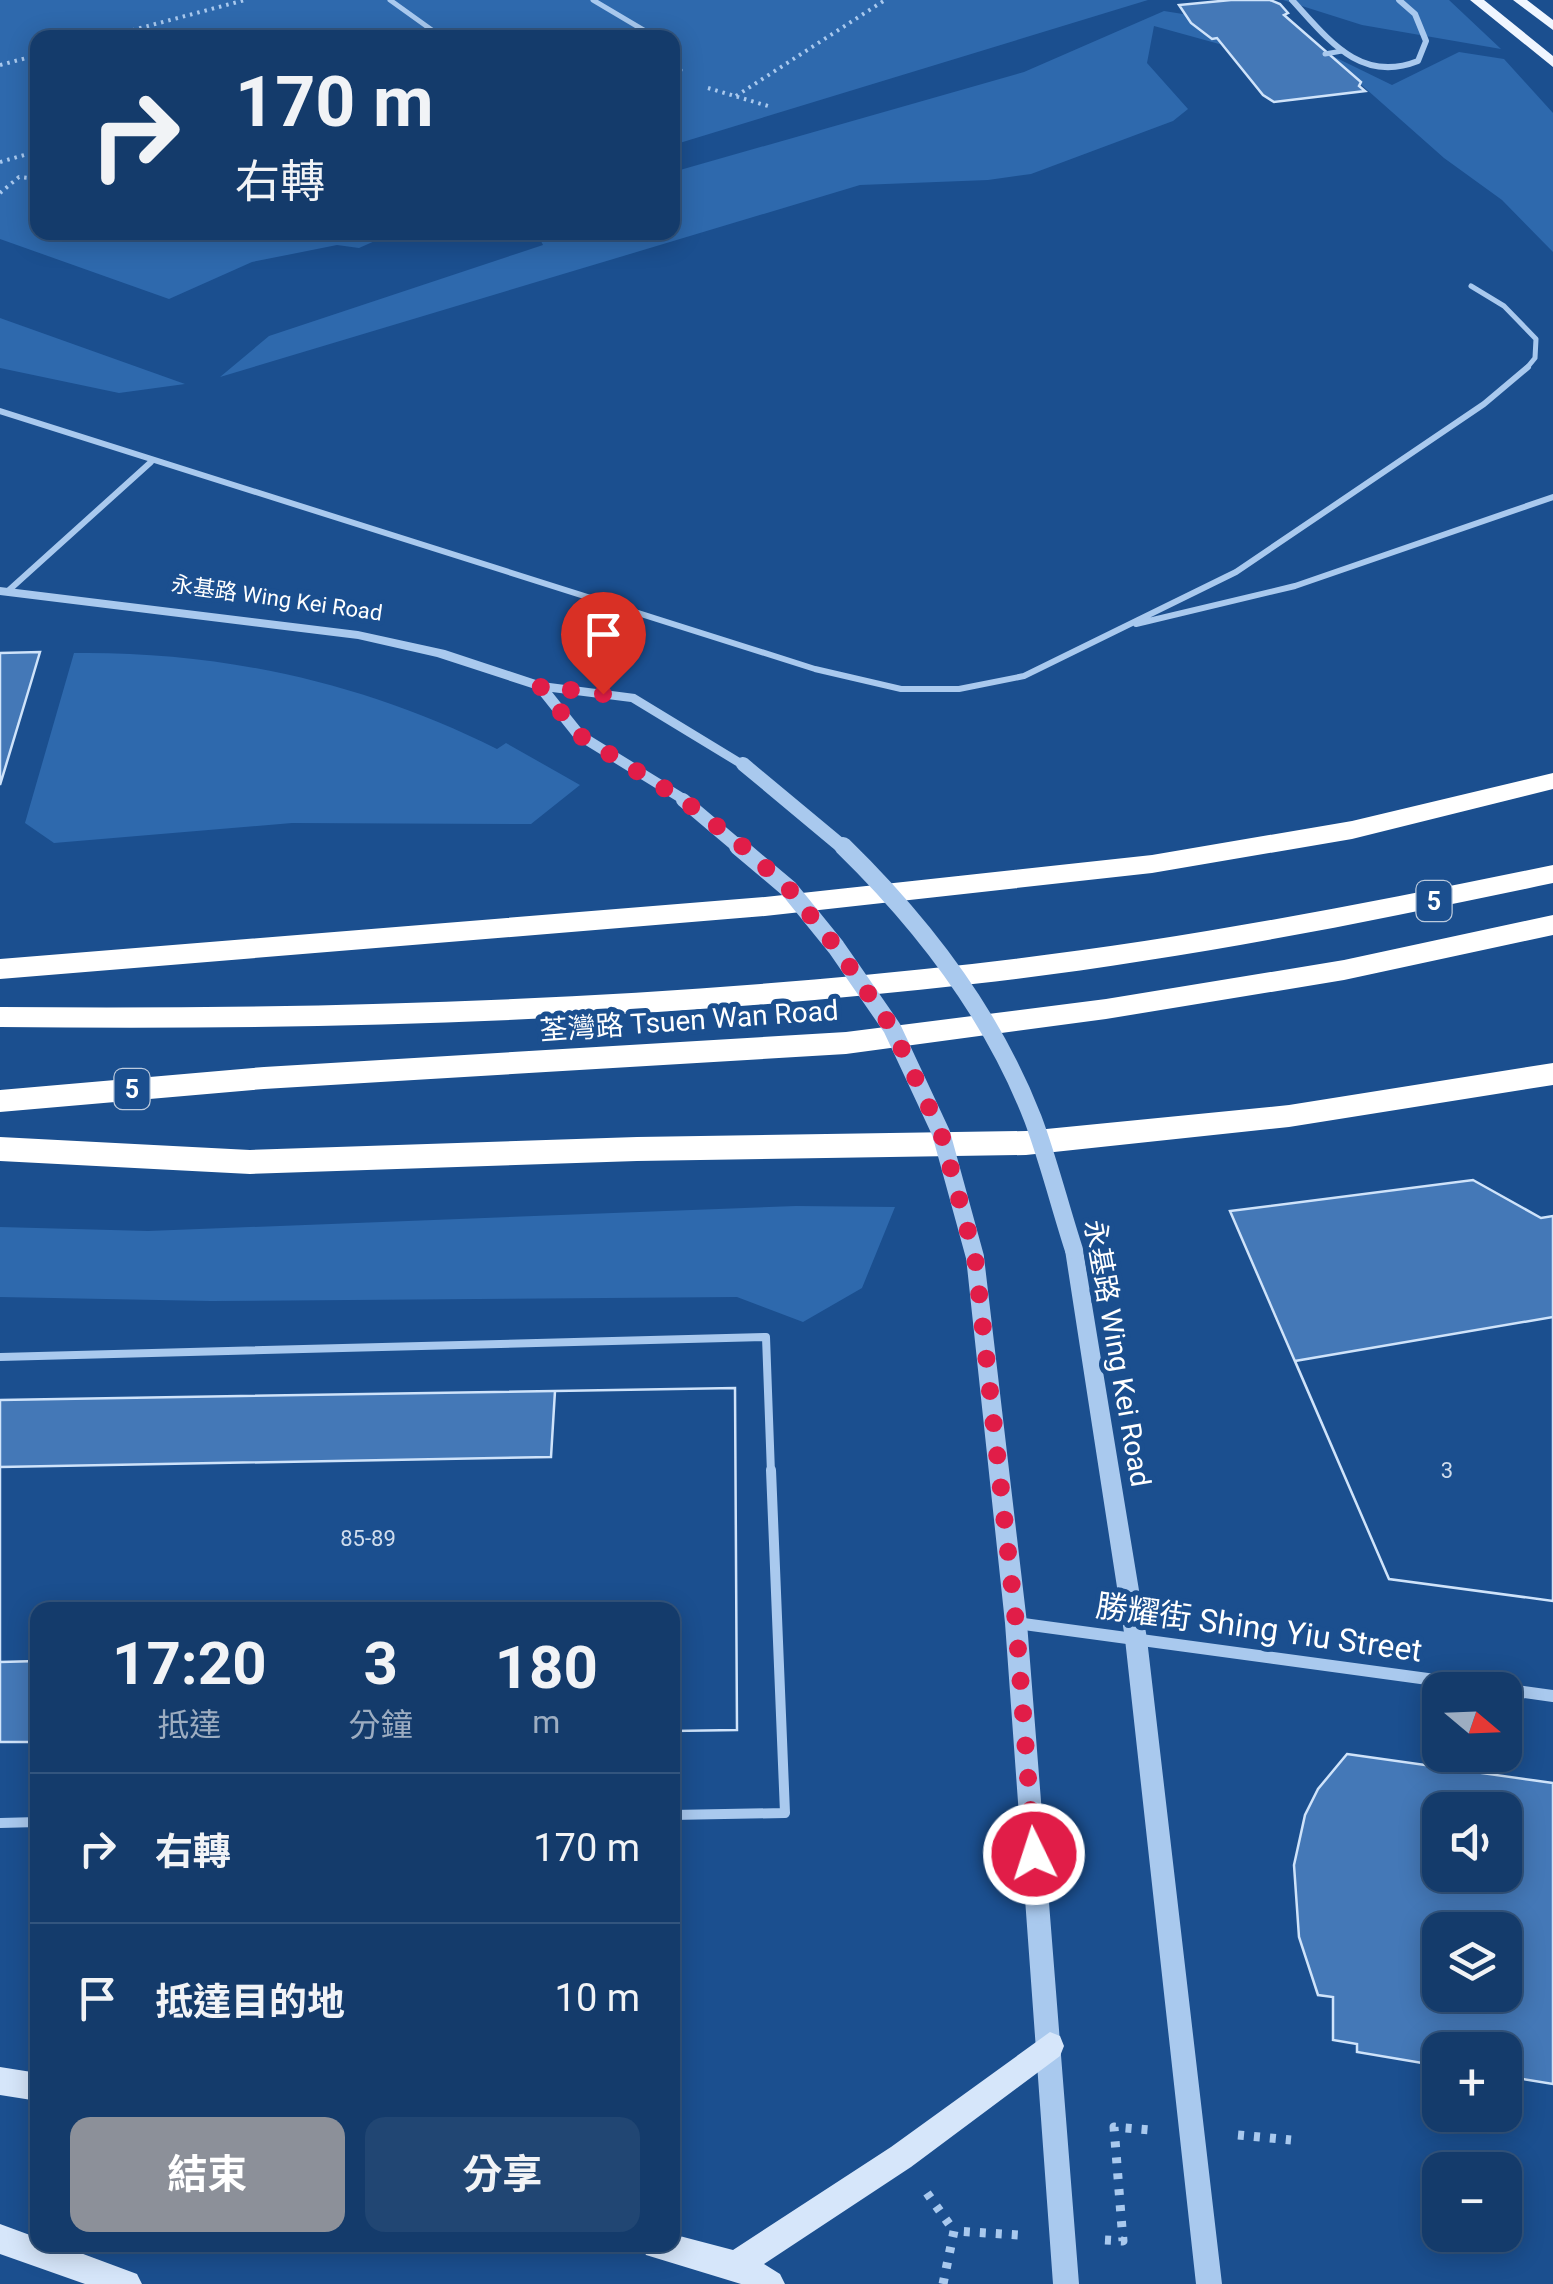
<!DOCTYPE html>
<html lang="zh-TW">
<head>
<meta charset="utf-8">
<style>
	:root { --surface:#143b6b; --page:#214673; --text:#f1f3f6; --muted:#9dadc1; --line:#33557e; --accent:#8c9099 }
	body { margin:0; font-family:Roboto,"Noto Sans TC",sans-serif; background:var(--page); color:var(--text); height:100vh; display:flex; flex-direction:column; font-size:38px; white-space:nowrap }
	* { box-sizing:border-box; margin:0 }
	p { font-size:32px; color:var(--muted) }
	.icon { flex:none; width:55px; height:55px; fill:none; stroke:currentColor; stroke-width:2; stroke-linecap:round; stroke-linejoin:round }
	.map { position:relative; flex:1; overflow:hidden }
	.drawer { position:absolute; left:30px; top:1602px; width:650px; height:650px; display:flex; flex-direction:column; background:var(--surface); border-radius:20px; box-shadow:0 5px 25px #0003,0 0 0 2px var(--line) }
	.drawer>* { flex:none }
	.top-card { position:absolute; left:30px; top:30px; width:650px; height:210px; border-radius:20px; box-shadow:0 5px 25px #0003,0 0 0 2px var(--line); background:#143b6b; color:var(--text); overflow:hidden }
	.needle { width:65px; rotate:109deg }
	.tools { position:absolute; left:1422px; top:1672px; display:grid; gap:20px }
	.tools a { display:grid; place-items:center; width:100px; height:100px; border-radius:20px; background:var(--surface); box-shadow:0 5px 25px #0003,0 0 0 2px var(--line); font-size:50px }
	.pin { position:absolute; display:grid; place-items:center; width:85px; height:85px; color:#fff; margin:-102px -42px; border-radius:50% 50% 50% 0; rotate:-45deg; box-shadow:0 0 10px #0007 }
	.pin .icon { rotate:45deg }
	.me { position:absolute; width:110px; margin:-55px; rotate:356deg; stroke-linejoin:round; filter:drop-shadow(0 0 8px #0008) }
	.turn { display:flex; align-items:center; gap:35px; height:210px; padding:0 40px; font-size:45px }
	.turn .icon { width:130px; height:130px; stroke-width:2.5 }
	.turn b { display:block; font-size:70px; line-height:85px }
	.eta { display:flex; justify-content:space-evenly; align-items:center; height:170px; text-align:center }
	.eta b { font-size:60px; font-weight:700; line-height:70px }
	.action { display:flex; gap:20px; margin-top:auto; padding:20px 40px }
	.action a { flex:1; height:115px; border-radius:20px; background:var(--accent); color:#fff; font-size:40px; font-weight:700; line-height:115px; text-align:center }
	.action a+a { background:var(--page); color:var(--text) }
	ul { padding:0; list-style:none }
	li { display:flex; align-items:center; gap:30px; height:150px; padding:0 40px; border-top:2px solid var(--line) }
	li div { flex:1 }
	li b { display:block; font-size:38px }
	li em { font-style:normal }
	.map>svg:first-child { display:block }
</style>
</head>
<body>
<div class="map">
<svg width="1553" height="2284" viewBox="0 0 1553 2284">
	<rect width="100%" height="100%" fill="#1b4f8f"/>
	<path fill="#2e69ad" d="M 0,0 L 1148,0 L 673,145 L 672,38 L 38,38 L 38,232 L 393,233 L 359,248 L 337,245 L 252,262 L 169,299 L 0,239 Z
		M 1283,0 L 1449,0 L 1501,49 L 1362,25 Z
		M 1164,11 L 1277,29 L 1392,85 L 1459,52 L 1504,59 L 1553,113 L 1553,252 L 1502,200 L 1444,158 L 1348,73 L 1241,50 L 1154,26 L 1147,63 L 1188,109 L 1173,121 L 1031,174 L 988,180 L 860,185 L 220,377 L 269,336 L 543,245 L 537,233 L 672,232 L 673,172 L 1024,72 Z
		M 0,318 L 185,384 L 119,393 L 0,368 Z
		M 74,653 C 222,651 365,683 497,749 L 506,743 L 580,785 L 531,824 L 292,823 L 54,843 L 25,823 Z
		M 796,1206 L 895,1207 L 862,1288 L 803,1322 L 737,1297 L 211,1301 L 0,1297 L 0,1227 L 148,1231 Z"/>
	<path fill="#4478b7" stroke="#cfe3fa" stroke-width="2.5" fill-rule="evenodd" d="M 1231,0 L 1270,0 L 1280,4 L 1288,13 L 1284,15 L 1361,82 L 1359,86 L 1365,91 L 1274,102 L 1263,95 L 1217,38 L 1212,39 L 1191,23 L 1179,5 Z
		M 40,652 L 32,679 L 0,785 L 0,653 Z
		M 1473,1180 L 1541,1218 L 1553,1216 L 1553,1601 L 1389,1579 L 1230,1211 Z
		M 1553,1317 L 1553,1601 L 1389,1579 L 1295,1361 Z
		M 735,1388 L 737,1730 L 672,1731 L 672,1610 L 38,1610 L 38,1661 L 0,1662 L 0,1467 L 551,1457 L 555,1391 Z
		M 735,1388 L 737,1730 L 672,1731 L 672,1610 L 38,1610 L 38,1742 L 0,1742 L 0,1400 Z
		M 1347,1754 L 1553,1783 L 1553,2084 L 1505,2076 L 1505,2050 L 1440,2050 L 1440,2066 L 1357,2052 L 1357,2044 L 1333,2040 L 1333,1997 L 1318,1995 L 1299,1937 L 1294,1865 L 1305,1815 L 1318,1789 ZM 1440,1810 L 1505,1810 L 1505,1875 L 1440,1875 ZM 1440,1930 L 1505,1930 L 1505,1995 L 1440,1995 Z"/>
	<g fill="none" stroke-linecap="round" stroke-linejoin="round">
		<path stroke="#a9c9ee" stroke-width="4" stroke-dasharray="2.5 5" stroke-linecap="butt" d="M 103,38 L 245,0
			M 0,65 L 38,55
			M 708,88 L 768,106
			M 736,96 L 885,0
			M 0,162 L 38,151
			M 0,193 L 19,177 L 38,179"/>
		<path stroke="#a9c9ee" stroke-width="9" stroke-dasharray="6 10" stroke-linecap="butt" d="M 1238,2135 L 1291,2140
			M 927,2193 L 954,2231
			M 1105,2240 L 1123,2241 L 1114,2127 L 1150,2130
			M 943,2284 L 954,2231 L 1018,2235"/>
		<path stroke="#a9c9ee" stroke-width="5" d="M 390,0 L 443,38
			M 593,0 L 657,38
			M 672,54 L 680,70 L 672,88
			M 1325,54 L 1342,51
			M 1471,286 L 1504,306 L 1536,339 L 1535,358 L 1526,369"/>
		<path stroke="#a9c9ee" stroke-width="6" d="M 0,411 L 815,669 L 901,689 L 959,689 L 1024,676 L 1236,572 L 1484,404 L 1528,367
			M 8,591 L 151,462
			M 1136,624 L 1295,586 L 1553,497"/>
		<path stroke="#a9c9ee" stroke-width="8" d="M 0,1357 L 766,1337 L 771,1473"/>
		<path stroke="#a9c9ee" stroke-width="10" d="M 672,1815 L 785,1813 L 771,1470
			M 0,1823 L 38,1822"/>
		<path stroke="#a9c9ee" stroke-width="6" d="M 1292,0 C 1328,39 1360,84 1418,61 L 1426,41 L 1415,14 L 1399,0"/>
		<path stroke="#a9c9ee" stroke-width="12" d="M 1016,1623 L 1553,1696"/>
		<path fill="#a9c9ee" fill-rule="evenodd" d="M 0,587 L 358,631 L 445,650 L 542,682 L 635,694 L 750,764 L 748,767 L 738,767 L 631,702 L 552,692 L 584,732 L 688,796 L 690,800 L 688,804 L 683,805 L 574,738 L 535,689 L 437,657 L 358,639 L 0,595 Z
			M 1074,1243 L 1080,1245 L 1083,1250 L 1147,1639 L 1222,2284 L 1196,2284 L 1125,1639 L 1065,1250 L 1068,1245 Z
			M 975,1250 L 981,1252 L 984,1257 L 1027,1623 L 1079,2284 L 1053,2284 L 1005,1623 L 966,1257 L 969,1252 Z"/>
		<path fill="#d6e6fa" fill-rule="evenodd" d="M 1050,2032 L 1060,2036 L 1064,2046 L 1060,2056 L 911,2167 L 764,2264 L 780,2274 L 785,2284 L 741,2284 L 646,2255 L 641,2245 L 672,2245 L 672,2234 L 733,2250 L 891,2147 Z
			M 0,2067 L 38,2073 L 38,2101 L 0,2095 Z
			M 0,2224 L 38,2238 L 38,2245 L 59,2245 L 137,2274 L 142,2284 L 85,2284 L 0,2254 Z"/>
		<path fill="#f0f6ff" fill-rule="evenodd" d="M 1470,0 L 1484,0 L 1553,56 L 1553,67 Z
			M 1513,0 L 1527,0 L 1553,20 L 1553,30 Z"/>
		<path fill="#fff" fill-rule="evenodd" d="M 1553,773 L 1553,789 L 1352,839 L 1152,873 L 765,916 L 0,979 L 0,959 L 765,897 L 1152,855 L 1352,821 Z
			M 1553,865 L 1553,883 C 1361,924 1168,962 973,984 C 649,1021 326,1031 0,1027 L 0,1007 C 325,1010 649,1000 972,964 C 1168,942 1361,905 1553,865 Z
			M 1553,915 L 1553,935 L 1344,980 L 1106,1019 L 846,1054 L 264,1089 L 0,1112 L 0,1090 L 264,1067 L 846,1032 L 1106,999 L 1344,960 Z
			M 1553,1063 L 1553,1085 L 1289,1127 L 1026,1155 L 637,1161 L 250,1174 L 0,1161 L 0,1137 L 250,1150 L 637,1137 L 1026,1131 L 1289,1105 Z"/>
		<path stroke="#a9c9ee" stroke-width="14" d="M 743,764 L 845,849
			M 683,800 L 741,849"/>
		<path stroke="#a9c9ee" stroke-width="18" d="M 738,846 L 789,889 L 836,947 L 892,1028 L 941,1133 L 975,1257
			M 843,846 C 923,924 992,1013 1033,1119 C 1049,1162 1060,1207 1074,1250"/>
	</g>
	<g fill="none" stroke-linecap="round" stroke-linejoin="round">
		<path stroke="#e11d48" stroke-width="18" stroke-dasharray="0 32.4" d="M 603,694 L 540,686 L 579,735 L 683,800 L 740,844 L 789,889 L 836,947 L 892,1028 L 941,1133 L 975,1257 L 1016,1623 L 1034,1854"/>
	</g>
	<g text-anchor="middle" stroke-width="10" stroke-linejoin="round" paint-order="stroke">
		<g font-size="22" fill="#fff" stroke="#1b4f8f">
			<text transform="translate(277 598) rotate(8)" y="8">永基路 Wing Kei Road</text>
		</g>
		<g font-size="22" fill="#d0dded">
			<text x="1447" y="1478">3</text>
			<text x="368" y="1546">85-89</text>
		</g>
		<g fill="#1b4f8f" stroke="#bbcadd" stroke-width="2.5">
			<rect x="1416.5" y="881" width="35" height="40" rx="8"/>
			<rect x="114.5" y="1069" width="35" height="40" rx="8"/>
		</g>
		<g font-size="25" font-weight="bold" fill="#fff">
			<text x="1434" y="910">5</text>
			<text x="132" y="1098">5</text>
		</g>
		<g font-size="28" fill="#fff" stroke="#1b4f8f">
			<text transform="translate(689 1020) rotate(-4)" y="10">荃灣路 Tsuen Wan Road</text>
			<text transform="translate(1118 1353) rotate(80)" y="10">永基路 Wing Kei Road</text>
		</g>
		<g font-size="32" fill="#fff" stroke="#1b4f8f">
			<text transform="translate(1259 1628) rotate(8)" y="11">勝耀街 Shing Yiu Street</text>
		</g>
	</g>
</svg>
<div class="tools">
<a><svg class="needle" viewBox="-14 -14 28 28"><path d="M0-13l5 13h-10z" fill="#e53935"/><path d="M0 13l5-13h-10z" fill="#9dadc1"/></svg></a>
<a><svg class="icon" aria-label="sound" viewBox="0 0 24 24"><path d="M4 9h4l5-4v14l-5-4H4zM17 9q2 3 0 6"/></svg></a>
<a><svg class="icon" aria-label="layers" viewBox="0 0 24 24"><path d="M12 4l9 5-9 5-9-5zM3 14l9 5 9-5"/></svg></a>
<a>+</a>
<a>−</a>
</div>
<div class="pin" style="left:603px;top:694px;background:#d93025"><svg class="icon" aria-label="arrive" viewBox="0 0 24 24"><path d="M6 21V4h12l-3 4 3 4H6"/></svg></div>
<svg class="me" style="left:1034px;top:1854px" viewBox="-20 -20 40 40"><circle r="17" fill="#e11d48" stroke="#fff" stroke-width="3"/><path d="M0-11L8 9 0 5-8 9z" fill="#fff"/></svg>
<div class="top-card">
<div class="turn"><svg class="icon" aria-label="right" viewBox="0 0 24 24"><path d="M7 20v-9h11M14 6l5 5-5 5"/></svg><div><b>170 m</b>右轉</div></div>
</div>
<section class="drawer">
<div class="eta">
<div><b>17:20</b><p>抵達</p></div>
<div><b>3</b><p>分鐘</p></div>
<div><b>180</b><p>m</p></div>
</div>
<ul>
<li><svg class="icon" aria-label="right" viewBox="0 0 24 24"><path d="M7 20v-9h11M14 6l5 5-5 5"/></svg><div><b>右轉</b></div><em>170 m</em></li>
<li><svg class="icon" aria-label="arrive" viewBox="0 0 24 24"><path d="M6 21V4h12l-3 4 3 4H6"/></svg><div><b>抵達目的地</b></div><em>10 m</em></li>
</ul>
<div class="action"><a>結束</a><a>分享</a></div>
</section>
</div>
</body>
</html>
